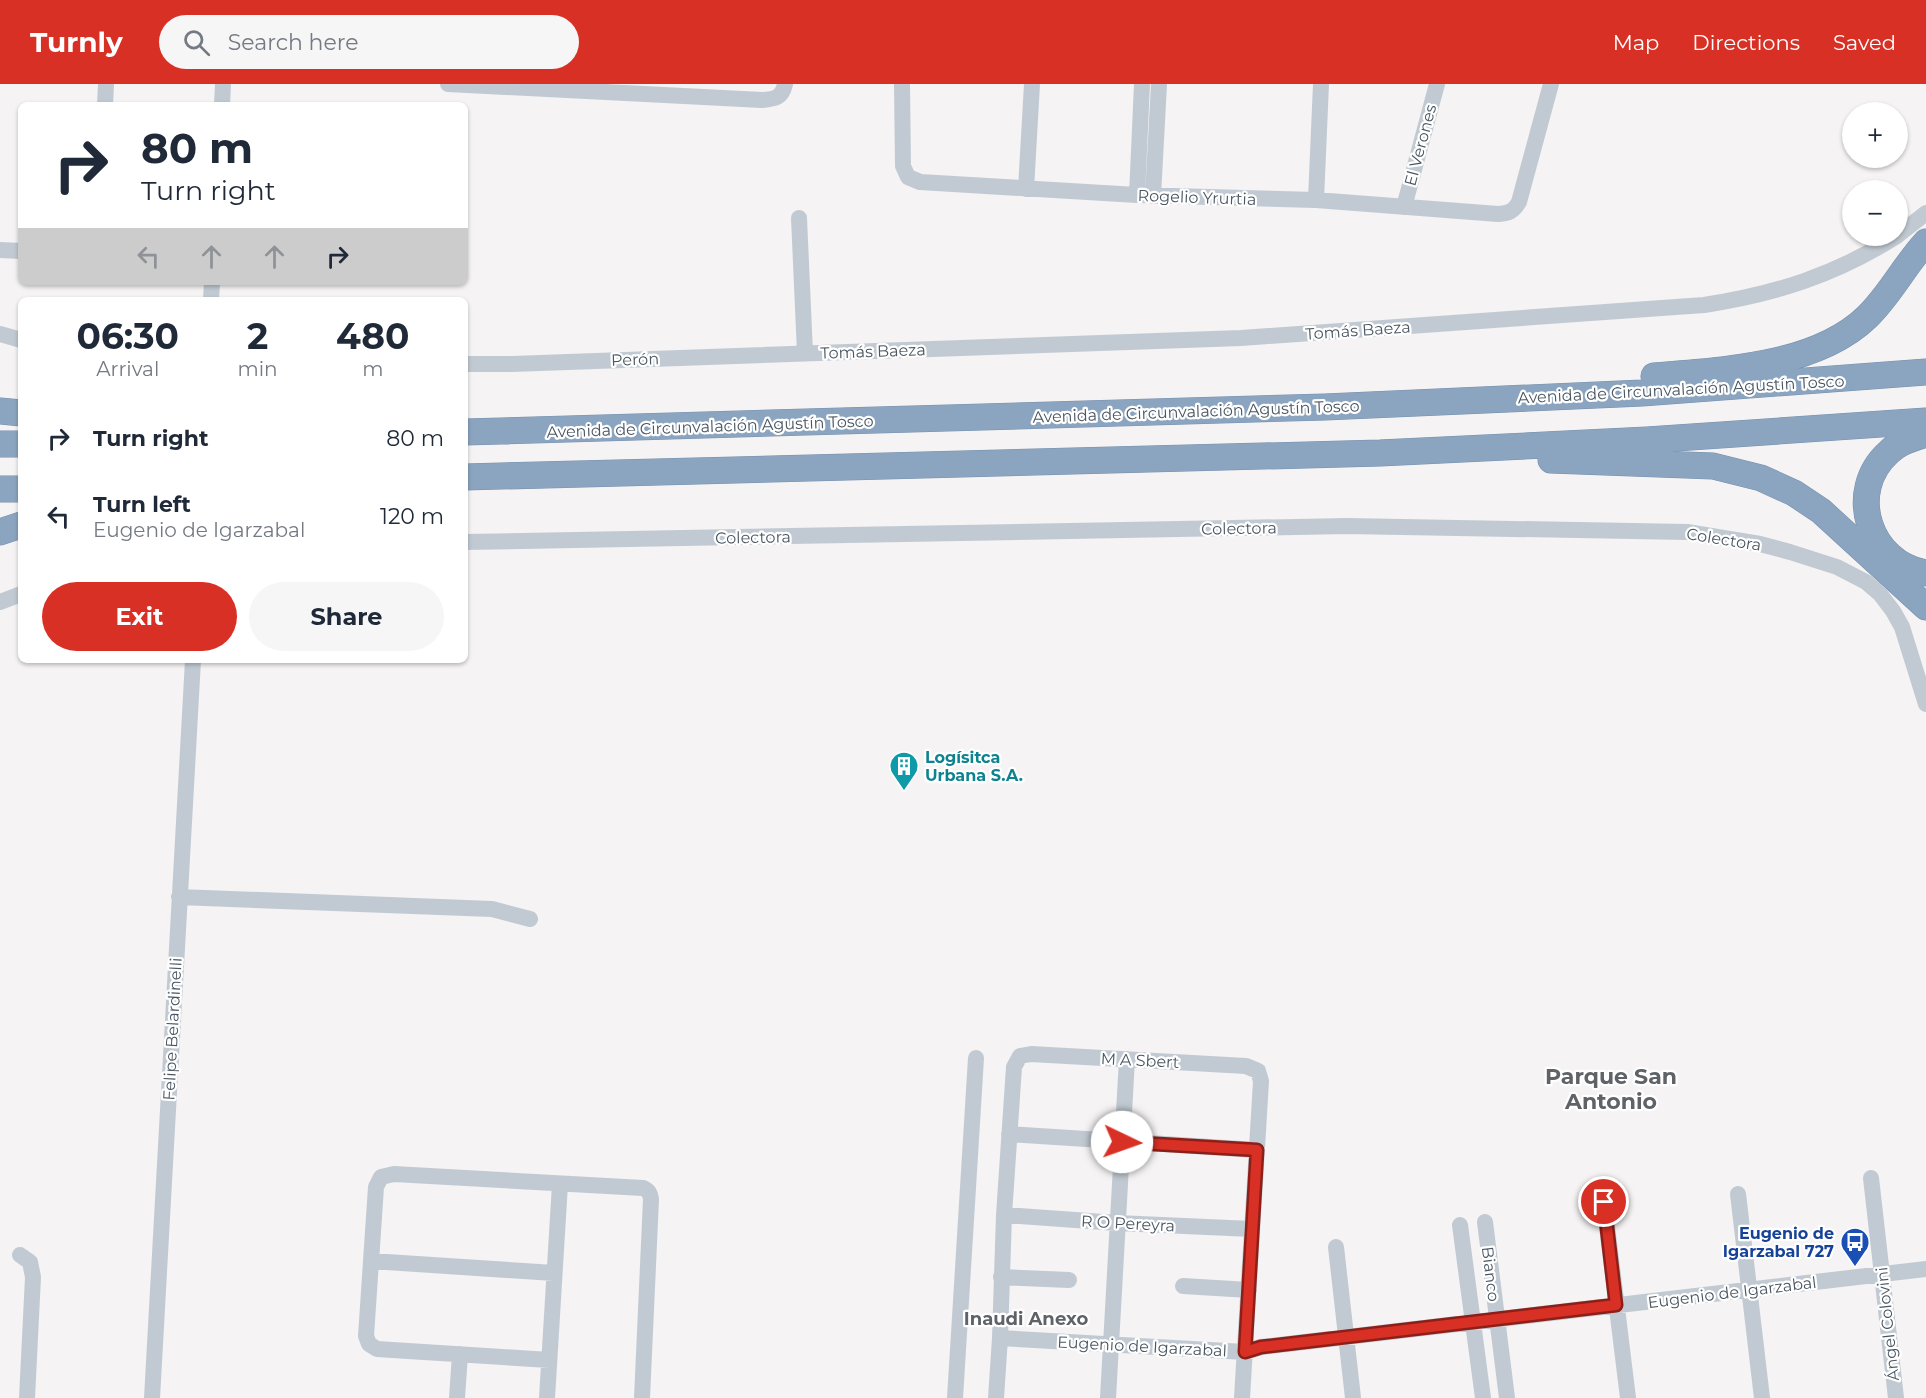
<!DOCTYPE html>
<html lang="en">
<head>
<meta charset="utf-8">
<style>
	:root { --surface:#fff; --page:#f6f6f7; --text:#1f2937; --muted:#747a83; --accent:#d93025 }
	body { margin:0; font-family:Montserrat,sans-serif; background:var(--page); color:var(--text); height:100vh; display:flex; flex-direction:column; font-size:22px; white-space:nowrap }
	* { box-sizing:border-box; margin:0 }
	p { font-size:20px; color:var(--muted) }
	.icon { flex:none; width:33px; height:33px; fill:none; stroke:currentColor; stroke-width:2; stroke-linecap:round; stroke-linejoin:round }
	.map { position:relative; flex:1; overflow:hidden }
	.drawer { position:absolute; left:18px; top:213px; width:450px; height:366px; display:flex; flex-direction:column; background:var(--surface); border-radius:9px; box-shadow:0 2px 4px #0004 }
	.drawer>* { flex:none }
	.guide { position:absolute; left:18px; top:18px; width:450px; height:183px; border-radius:9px; box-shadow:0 2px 4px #0004; background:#fff; color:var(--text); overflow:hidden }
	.controls { position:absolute; left:1842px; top:18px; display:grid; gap:12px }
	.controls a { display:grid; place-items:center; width:66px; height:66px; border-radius:50%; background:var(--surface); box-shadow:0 2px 4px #0004; font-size:30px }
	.pin { position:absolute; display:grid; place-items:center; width:51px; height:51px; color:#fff; margin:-26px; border:3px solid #fff; border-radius:50%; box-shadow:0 2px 6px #0007 }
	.me { position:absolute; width:66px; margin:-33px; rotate:93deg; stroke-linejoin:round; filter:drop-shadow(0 0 4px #0008) }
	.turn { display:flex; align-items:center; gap:21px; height:126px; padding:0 24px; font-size:27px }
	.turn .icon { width:78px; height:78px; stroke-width:2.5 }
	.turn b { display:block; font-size:42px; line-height:51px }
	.lanes { display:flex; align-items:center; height:57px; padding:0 24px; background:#0003; justify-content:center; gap:30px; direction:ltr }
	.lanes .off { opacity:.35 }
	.eta { display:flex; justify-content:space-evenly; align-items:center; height:102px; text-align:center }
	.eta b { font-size:36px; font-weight:700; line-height:42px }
	.primary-button { display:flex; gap:12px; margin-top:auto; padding:12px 24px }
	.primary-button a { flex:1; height:69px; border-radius:36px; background:var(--accent); color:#fff; font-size:24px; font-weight:700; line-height:69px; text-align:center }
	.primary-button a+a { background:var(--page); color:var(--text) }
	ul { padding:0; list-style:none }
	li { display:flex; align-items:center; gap:18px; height:78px; padding:0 24px }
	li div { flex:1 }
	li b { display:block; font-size:22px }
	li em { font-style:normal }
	header { display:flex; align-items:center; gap:36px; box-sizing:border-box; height:84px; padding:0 30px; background:var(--accent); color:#fff }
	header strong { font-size:28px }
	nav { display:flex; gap:33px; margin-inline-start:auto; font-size:21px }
	.search { width:420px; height:54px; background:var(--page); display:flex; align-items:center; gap:15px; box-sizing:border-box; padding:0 21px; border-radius:33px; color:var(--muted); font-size:22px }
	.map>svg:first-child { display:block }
</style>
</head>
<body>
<header>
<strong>Turnly</strong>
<div class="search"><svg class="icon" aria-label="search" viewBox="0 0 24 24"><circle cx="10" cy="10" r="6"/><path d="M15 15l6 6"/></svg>Search here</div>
<nav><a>Map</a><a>Directions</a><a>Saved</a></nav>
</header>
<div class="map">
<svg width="1926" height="1314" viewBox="0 0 1926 1314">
	<rect width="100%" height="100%" fill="#f5f3f3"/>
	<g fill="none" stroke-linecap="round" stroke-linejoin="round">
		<g stroke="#7690ad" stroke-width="27">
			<path id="highway" d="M 1654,292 C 1722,286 1815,283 1867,233 C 1890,211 1904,182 1926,158
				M 0,327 L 21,329
				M 465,348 L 1325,323 L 1642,309 L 1926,288
				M 1926,350 C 1913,354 1899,358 1889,368 C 1845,407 1869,480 1926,489
				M 0,360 L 21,360
				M 1551,376 L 1713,382 L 1761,394 L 1794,409 L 1821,427 L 1926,523
				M 465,393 L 1380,369 L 1647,356 L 1926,337
				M 0,405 L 21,405
				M 0,448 L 21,441"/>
		</g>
		<path stroke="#c1cad2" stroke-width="16" d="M 448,0 L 762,16 C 775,15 782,14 785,0
			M 902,0 L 903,82 L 908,93 L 920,98 L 1137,111 L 1316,116 L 1498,130 C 1509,129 1513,128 1519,118 L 1551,0
			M 105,21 L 106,0
			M 222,21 L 223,0
			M 1026,105 L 1032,0
			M 1137,111 L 1142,0
			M 1153,112 L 1159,0
			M 1316,116 L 1321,0
			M 1404,123 L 1437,0
			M 799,134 L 805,269
			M 1898,151 L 1926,129
			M 0,166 L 21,167
			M 211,216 L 212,198
			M 0,250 L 21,256
			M 465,280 L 512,280 L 1241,254 L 1704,221 C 1776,210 1835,191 1897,152
			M 465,458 L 1347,442 L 1687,448 L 1760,460 L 1790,468 L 1837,483 L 1866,498 L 1880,510 L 1893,527 L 1902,543 L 1926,620
			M 0,518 L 21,510
			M 179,813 L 492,825 L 530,835
			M 1009,1050 L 1257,1066
			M 1871,1094 L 1896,1314
			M 1738,1110 L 1762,1314
			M 1604,1118 L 1628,1314
			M 1004,1131 L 1117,1139 L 1252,1145
			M 1485,1138 L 1507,1314
			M 1460,1141 L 1483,1314
			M 1336,1163 L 1353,1314
			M 20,1171 L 30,1178 L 33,1193 L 27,1314
			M 371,1177 L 554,1189
			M 1001,1193 L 1069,1196
			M 1183,1202 L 1249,1206
			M 1000,1254 L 1245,1268 L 1261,1263 L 1926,1185
			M 549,1276 L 377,1265 L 369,1260 L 366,1252 L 376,1103 L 381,1093 L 394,1090 L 643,1104 C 649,1107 650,1109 651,1115 L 642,1314
			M 152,1314 L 193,576
			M 457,1314 L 460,1270
			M 547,1314 L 560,1100
			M 955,1314 L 976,974
			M 996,1314 L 1000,1254 L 1004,1131 L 1014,983 L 1020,972 L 1031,970 L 1246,982 L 1258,987 L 1261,997 L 1242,1314
			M 1108,1314 L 1127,975"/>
		<use href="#highway" stroke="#8ba5c1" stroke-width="26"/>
	</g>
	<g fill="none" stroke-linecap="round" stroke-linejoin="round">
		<g stroke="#8d1f18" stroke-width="15">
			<path id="route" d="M 1122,1058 L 1257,1066 L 1245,1268 L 1261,1263 L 1616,1221 L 1604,1118"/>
		</g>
		<use href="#route" stroke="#d93025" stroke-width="10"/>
	</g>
	<defs>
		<g id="building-pin" transform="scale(1.5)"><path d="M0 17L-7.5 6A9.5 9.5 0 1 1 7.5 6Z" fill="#0f9aa8" stroke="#fff"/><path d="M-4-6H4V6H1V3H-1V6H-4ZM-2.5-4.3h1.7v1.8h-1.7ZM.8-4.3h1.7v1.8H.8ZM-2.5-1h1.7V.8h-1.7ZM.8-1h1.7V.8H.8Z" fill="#fff"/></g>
		<g id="bus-pin" transform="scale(1.5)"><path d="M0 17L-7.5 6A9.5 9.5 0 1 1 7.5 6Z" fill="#1a4fb4" stroke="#fff"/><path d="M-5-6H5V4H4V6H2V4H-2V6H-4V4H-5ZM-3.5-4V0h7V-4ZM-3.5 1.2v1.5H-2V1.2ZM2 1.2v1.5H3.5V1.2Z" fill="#fff"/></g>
	</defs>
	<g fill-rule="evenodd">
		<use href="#building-pin" x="904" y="682"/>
		<use href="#bus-pin" x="1855" y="1158"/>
	</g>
	<g text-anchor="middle" stroke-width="4.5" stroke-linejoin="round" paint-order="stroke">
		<g font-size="16" fill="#4a5661" stroke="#fff">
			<text transform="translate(1420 61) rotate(-75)" y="6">El Verones</text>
			<text transform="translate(1197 113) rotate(2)" y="6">Rogelio Yrurtia</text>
			<text transform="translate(1358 246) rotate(-4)" y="6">Tomás Baeza</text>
			<text transform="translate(873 267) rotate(-2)" y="6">Tomás Baeza</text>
			<text transform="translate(635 275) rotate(-2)" y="6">Perón</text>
			<text transform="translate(1681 305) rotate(-3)" y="6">Avenida de Circunvalación Agustín Tosco</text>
			<text transform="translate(1196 327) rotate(-2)" y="6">Avenida de Circunvalación Agustín Tosco</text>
			<text transform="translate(710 342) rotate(-2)" y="6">Avenida de Circunvalación Agustín Tosco</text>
			<text transform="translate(1239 444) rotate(-1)" y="6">Colectora</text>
			<text transform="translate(753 453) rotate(-1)" y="6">Colectora</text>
			<text transform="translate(1724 455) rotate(9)" y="6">Colectora</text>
			<text transform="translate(172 945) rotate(-87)" y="6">Felipe Belardinelli</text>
			<text transform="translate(1140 976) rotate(3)" y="6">M A Sbert</text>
			<text transform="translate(1128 1139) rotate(3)" y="6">R O Pereyra</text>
			<text transform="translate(1491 1190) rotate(83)" y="6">Bianco</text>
			<text transform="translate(1732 1208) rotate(-7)" y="6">Eugenio de Igarzabal</text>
			<text transform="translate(1887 1240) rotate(-96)" y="6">Ángel Colovini</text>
			<text transform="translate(1142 1262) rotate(3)" y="6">Eugenio de Igarzabal</text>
		</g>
		<g font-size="16" font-weight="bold" fill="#0d838f" stroke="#fff" text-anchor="start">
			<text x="925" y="679">Logísitca<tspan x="925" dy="18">Urbana S.A.</tspan></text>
		</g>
		<g font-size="16" font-weight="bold" fill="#164399" stroke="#fff" text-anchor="end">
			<text x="1834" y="1155">Eugenio de<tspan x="1834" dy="18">Igarzabal 727</tspan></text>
		</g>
		<g font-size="18" font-weight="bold" fill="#5f6368" stroke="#fff">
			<text x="1026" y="1241">Inaudi Anexo</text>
		</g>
		<g font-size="22" font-weight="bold" fill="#5f6368" stroke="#fff">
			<text x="1611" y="1000">Parque San<tspan x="1611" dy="25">Antonio</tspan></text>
		</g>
	</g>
</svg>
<div class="controls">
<a>+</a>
<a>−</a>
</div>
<div class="pin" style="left:1604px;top:1118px;background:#d93025"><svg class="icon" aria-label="arrive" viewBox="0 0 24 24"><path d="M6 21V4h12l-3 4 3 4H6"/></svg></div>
<svg class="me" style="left:1122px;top:1058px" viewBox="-20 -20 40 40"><circle r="19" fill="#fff"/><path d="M0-13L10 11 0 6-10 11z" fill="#d93025"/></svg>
<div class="guide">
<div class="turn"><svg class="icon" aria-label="right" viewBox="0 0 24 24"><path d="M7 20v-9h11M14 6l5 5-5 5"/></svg><div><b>80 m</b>Turn right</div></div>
<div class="lanes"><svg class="icon off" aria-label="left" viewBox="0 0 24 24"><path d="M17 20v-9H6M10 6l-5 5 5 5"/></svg><svg class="icon off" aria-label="ahead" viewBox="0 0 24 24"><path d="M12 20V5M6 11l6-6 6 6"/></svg><svg class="icon off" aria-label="ahead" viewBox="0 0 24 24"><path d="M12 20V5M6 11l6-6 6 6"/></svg><svg class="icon" aria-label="right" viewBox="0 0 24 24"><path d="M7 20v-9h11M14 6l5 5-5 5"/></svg></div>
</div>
<section class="drawer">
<div class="eta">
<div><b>06:30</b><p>Arrival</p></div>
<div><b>2</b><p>min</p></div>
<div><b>480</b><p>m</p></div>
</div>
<ul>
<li><svg class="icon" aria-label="right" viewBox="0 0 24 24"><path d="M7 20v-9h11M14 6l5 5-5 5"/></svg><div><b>Turn right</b></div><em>80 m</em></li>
<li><svg class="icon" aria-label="left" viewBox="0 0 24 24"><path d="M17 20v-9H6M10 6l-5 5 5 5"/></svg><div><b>Turn left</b><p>Eugenio de Igarzabal</p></div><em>120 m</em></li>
</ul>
<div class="primary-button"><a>Exit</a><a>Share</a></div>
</section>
</div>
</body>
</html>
